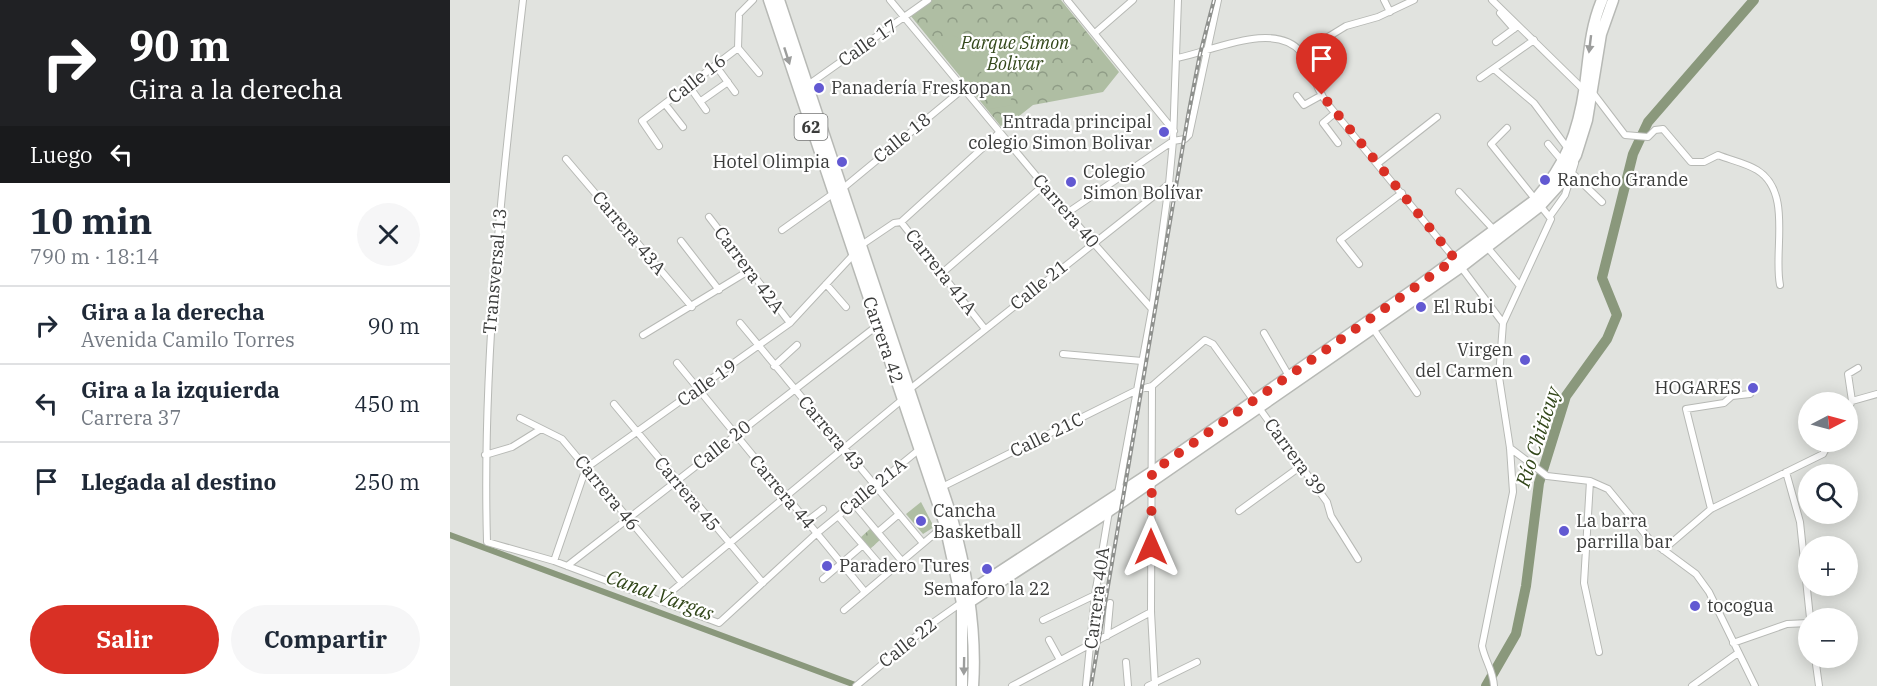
<!DOCTYPE html>
<html lang="es">
<head>
<meta charset="utf-8">
<style>
	:root { --surface:#fff; --page:#f6f6f7; --text:#1f2937; --muted:#747a83; --line:#e0e1e3; --accent:#d93025 }
	body { margin:0; font-family:"IBM Plex Serif",serif; background:var(--page); color:var(--text); height:100vh; display:flex; flex-direction:column; font-size:22px; white-space:nowrap }
	* { box-sizing:border-box; margin:0 }
	p { font-size:20px; color:var(--muted) }
	.icon { flex:none; width:33px; height:33px; fill:none; stroke:currentColor; stroke-width:2; stroke-linecap:round; stroke-linejoin:round }
	.map { position:relative; flex:1; overflow:hidden }
	.drawer { display:flex; flex-direction:column; background:var(--surface); width:450px }
	.drawer>* { flex:none }
	.top-card { background:#202124; color:#fff; overflow:hidden }
	.needle { width:39px; rotate:84deg }
	.fabs { position:absolute; left:1348px; top:392px; display:grid; gap:12px }
	.fabs a { display:grid; place-items:center; width:60px; height:60px; border-radius:50%; background:var(--surface); box-shadow:0 3px 15px #0003; font-size:30px }
	.pin { position:absolute; display:grid; place-items:center; width:51px; height:51px; color:#fff; margin:-62px -26px; border-radius:50% 50% 50% 0; rotate:-45deg; box-shadow:0 0 6px #0007 }
	.pin .icon { rotate:45deg }
	.me { position:absolute; width:66px; margin:-33px; rotate:0deg; stroke-linejoin:round; filter:drop-shadow(0 0 4px #0008) }
	.turn { display:flex; align-items:center; gap:21px; height:126px; padding:0 30px; font-size:27px }
	.turn .icon { width:78px; height:78px; stroke-width:2.5 }
	.turn b { display:block; font-size:42px; line-height:51px }
	.then { display:flex; align-items:center; height:57px; padding:0 30px; background:#0003; gap:12px; font-size:22px }
	.round { display:grid; place-items:center; flex:none; width:63px; height:63px; border-radius:32px; background:var(--page) }
	.summary { display:flex; align-items:center; justify-content:space-between; height:102px; padding:0 30px }
	h1 { font-size:36px; font-weight:800; line-height:45px }
	.cta { display:flex; gap:12px; margin-top:auto; padding:12px 30px }
	.cta a { flex:1; height:69px; border-radius:36px; background:var(--accent); color:#fff; font-size:24px; font-weight:800; line-height:69px; text-align:center }
	.cta a+a { background:var(--page); color:var(--text) }
	ul { padding:0; list-style:none }
	li { display:flex; align-items:center; gap:18px; height:78px; padding:0 30px; border-top:2px solid var(--line) }
	li div { flex:1 }
	li b { display:block; font-size:22px }
	li em { font-style:normal }
	main { display:flex; flex:1; min-height:0 }
	.map>svg:first-child { display:block }
</style>
</head>
<body>
<main>
<section class="drawer">
<div class="top-card">
<div class="turn"><svg class="icon" aria-label="right" viewBox="0 0 24 24"><path d="M7 20v-9h11M14 6l5 5-5 5"/></svg><div><b>90 m</b>Gira a la derecha</div></div>
<div class="then">Luego<svg class="icon" aria-label="left" viewBox="0 0 24 24"><path d="M17 20v-9H6M10 6l-5 5 5 5"/></svg></div>
</div>
<div class="summary"><div><h1>10 min</h1><p>790 m · 18:14</p></div><a class="round"><svg class="icon" aria-label="close" viewBox="0 0 24 24"><path d="M6 6l12 12M18 6L6 18"/></svg></a></div>
<ul>
<li><svg class="icon" aria-label="right" viewBox="0 0 24 24"><path d="M7 20v-9h11M14 6l5 5-5 5"/></svg><div><b>Gira a la derecha</b><p>Avenida Camilo Torres</p></div><em>90 m</em></li>
<li><svg class="icon" aria-label="left" viewBox="0 0 24 24"><path d="M17 20v-9H6M10 6l-5 5 5 5"/></svg><div><b>Gira a la izquierda</b><p>Carrera 37</p></div><em>450 m</em></li>
<li><svg class="icon" aria-label="arrive" viewBox="0 0 24 24"><path d="M6 21V4h12l-3 4 3 4H6"/></svg><div><b>Llegada al destino</b></div><em>250 m</em></li>
</ul>
<div class="cta"><a>Salir</a><a>Compartir</a></div>
</section>
<div class="map">
<svg width="1427" height="686" viewBox="0 0 1427 686">
	<defs>
		<pattern id="park-crowns" width="20" height="18" patternUnits="userSpaceOnUse" patternTransform="scale(1.5)"><rect width="20" height="18" fill="#afbea3"/><path d="M2 6a3 3 0 1 1 6 0M12 15a3 3 0 1 1 6 0" fill="none" stroke="#8f9c86"/></pattern>
	</defs>
	<rect width="100%" height="100%" fill="#e1e3df"/>
	<path fill="url(#park-crowns)" d="M 482,0 L 611,0 L 669,72 L 653,92 L 583,105 L 553,129 L 460,15 Z
		M 421,528 L 431,539 L 420,549 L 410,538 Z"/>
	<path fill="#afbea3" d="M 502,35 L 515,40 L 517,53 L 528,57 L 529,54 L 553,50 L 562,105 L 540,109 L 531,71 L 521,79 L 509,74 L 507,61 L 495,57 L 492,44 Z
		M 471,502 L 484,527 L 473,534 L 456,514 Z"/>
	<g fill="none" stroke-linecap="round" stroke-linejoin="round">
		<path stroke="#8a987c" stroke-width="6" d="M 0,535 L 408,686"/>
		<path stroke="#8a987c" stroke-width="10" d="M 1036,686 L 1066,634 L 1076,586 L 1089,483 L 1116,396 L 1157,339 L 1167,315 L 1152,278 L 1183,154 L 1198,122 L 1304,0"/>
		<g stroke="#b7b9b5" stroke-width="8">
			<path id="minor" d="M 73,0 C 52,181 32,360 37,542 L 104,561 L 269,623 L 366,534 L 471,448
				M 440,0 L 617,213 L 702,309
				M 617,0 L 724,131
				M 934,0 L 940,12
				M 1042,0 L 1134,90
				M 1050,13 L 1064,29
				M 645,33 L 683,0
				M 1046,42 L 1065,28
				M 288,48 L 289,14 L 303,0
				M 288,48 L 309,73
				M 852,53 L 896,26 L 928,17 L 964,0
				M 727,58 C 761,52 824,20 851,52 C 860,62 863,78 869,90 C 873,98 879,106 885,113 L 1005,259
				M 266,66 L 285,92
				M 1044,69 L 1084,103 L 1119,150
				M 1030,78 L 1084,40
				M 358,85 L 478,0
				M 239,86 L 256,110
				M 1143,93 L 1175,135 L 1198,137 L 1205,130 L 1213,129 L 1241,162 L 1254,162 L 1268,155 C 1280,160 1296,163 1307,170 C 1343,192 1323,251 1330,285
				M 847,96 L 854,105 L 872,95
				M 251,101 L 278,82
				M 215,104 L 233,127
				M 885,113 L 873,123 L 888,143
				M 1098,144 L 1113,162
				M 209,146 L 192,121 L 288,48
				M 116,159 L 242,307
				M 927,164 L 987,117
				M 1123,174 L 1152,202
				M 392,189 L 513,89
				M 1009,192 L 1045,231
				M 617,213 L 723,141 L 735,139 L 739,135 L 768,0
				M 1100,216 L 1115,195 L 1125,163
				M 259,217 L 340,323
				M 451,222 L 549,133
				M 332,230 L 384,193
				M 231,241 L 269,290
				M 410,246 L 444,223 L 451,222 L 535,329
				M 1037,247 L 1070,286
				M 909,264 L 890,240 L 952,193
				M 1011,267 L 1053,323
				M 491,274 L 594,185
				M 376,284 L 396,307
				M 290,323 L 473,543
				M 922,327 L 967,393
				M 814,333 L 839,376
				M 193,335 L 300,270
				M 613,354 L 692,361
				M 227,363 L 415,592
				M 324,366 L 347,345
				M 702,386 L 701,612 L 705,686
				M 460,389 L 719,184
				M 1402,401 L 1427,394
				M 164,404 L 313,583
				M 1398,409 L 1402,401 L 1398,374 L 1408,368
				M 70,418 L 112,439 L 232,583
				M 1060,448 L 1097,476 L 1140,481 L 1158,489 L 1200,540 L 1246,574 L 1259,592 L 1305,686
				M 35,455 L 62,447 L 91,429
				M 1336,472 L 1350,522 L 1360,618
				M 1140,481 L 1134,583 L 1149,652
				M 492,487 L 687,390 L 702,386 L 755,340 L 763,344 L 877,502 L 881,516 L 908,559
				M 668,493 L 702,309 L 719,184 L 723,141 L 728,0
				M 403,503 L 451,560
				M 1261,509 L 1236,409 L 1274,403 L 1282,396 L 1300,394
				M 789,511 L 851,466
				M 388,516 L 437,573
				M 356,522 L 373,509
				M 428,532 L 449,514
				M 1213,550 L 1261,509 L 1373,454 L 1380,441
				M 104,561 L 136,468 L 340,323 L 404,254
				M 117,566 L 428,325
				M 373,579 L 413,545
				M 210,601 L 453,399
				M 394,610 L 495,525
				M 593,620 L 645,595
				M 657,636 L 660,603
				M 599,640 L 610,660
				M 1283,643 L 1337,624 L 1359,623
				M 1365,657 L 1369,686
				M 676,662 L 678,686
				M 406,686 L 477,627 L 511,603
				M 562,686 L 701,612
				M 636,686 L 645,595 L 659,511
				M 698,686 L 747,662
				M 1044,686 C 1043,670 1035,661 1032,646 L 1063,492 L 1060,448 L 1049,377 L 1053,323 L 1101,219 L 1041,144 L 1057,128
				M 1242,686 L 1288,653"/>
		</g>
		<g stroke="#b7b9b5" stroke-width="13">
			<path id="primary" d="M 515,598 L 519,592 L 702,472 L 970,285 L 1085,200 C 1116,164 1128,134 1135,86 C 1139,57 1140,28 1152,0
				M 513,603 L 521,601 L 659,511 L 876,361 L 1011,267 L 1090,206 L 1109,185 L 1126,155 L 1137,120 L 1151,34 L 1163,0"/>
		</g>
		<g stroke="#b7b9b5" stroke-width="13">
			<path id="trunk" d="M 319,0 L 495,525 L 512,603 L 512,686
				M 329,0 L 502,518 C 517,573 527,629 523,686"/>
		</g>
		<use href="#minor" stroke="#fff" stroke-width="6"/>
		<use href="#primary" stroke="#fff" stroke-width="10"/>
		<use href="#trunk" stroke="#fff" stroke-width="10"/>
		<g stroke="#8f918e" stroke-width="4">
			<path id="rail" d="M 641,686 L 738,116 L 750,54 L 764,0"/>
		</g>
		<use href="#rail" stroke="#fff" stroke-width="1.5" stroke-dasharray="4.5" stroke-linecap="butt"/>
	</g>
	<defs><path id="oneway-solid" d="M-6-.8H1V-3.2L6.5 0L1 3.2V.8H-6Z" transform="scale(1.5)"/></defs>
	<g fill="#9c9d9c">
		<use href="#oneway-solid" transform="translate(1140 44) rotate(97)"/>
		<use href="#oneway-solid" transform="translate(337 56) rotate(72)"/>
		<use href="#oneway-solid" transform="translate(514 666) rotate(91)"/>
	</g>
	<g fill="none" stroke-linecap="round" stroke-linejoin="round">
		<path stroke="#d93025" stroke-width="10" stroke-dasharray="0 18" d="M 701,547 L 702,472 L 1005,259 L 872,95"/>
	</g>
	<g fill="#6259d2" stroke="#fff" stroke-width="2">
		<circle cx="369" cy="88" r="6"/>
		<circle cx="714" cy="132" r="6"/>
		<circle cx="392" cy="162" r="6"/>
		<circle cx="1095" cy="180" r="6"/>
		<circle cx="621" cy="182" r="6"/>
		<circle cx="971" cy="307" r="6"/>
		<circle cx="1075" cy="360" r="6"/>
		<circle cx="1303" cy="388" r="6"/>
		<circle cx="471" cy="521" r="6"/>
		<circle cx="1114" cy="531" r="6"/>
		<circle cx="377" cy="566" r="6"/>
		<circle cx="537" cy="569" r="6"/>
		<circle cx="1245" cy="606" r="6"/>
	</g>
	<g text-anchor="middle" stroke-width="4.5" stroke-linejoin="round" paint-order="stroke">
		<rect fill="#fff" stroke="#757675" stroke-width="1.5" x="344.5" y="114" width="33" height="26" rx="4.5"/>
		<g font-size="16" font-weight="bold" fill="#3a3b3a">
			<text x="361" y="133">62</text>
		</g>
		<g font-size="18" fill="#3a3b3a" stroke="#fff">
			<text transform="translate(418 43) rotate(-35)" y="6">Calle 17</text>
			<text transform="translate(247 79) rotate(-38)" y="6">Calle 16</text>
			<text transform="translate(452 138) rotate(-39)" y="6">Calle 18</text>
			<text transform="translate(616 211) rotate(49)" y="6">Carrera 40</text>
			<text transform="translate(179 233) rotate(50)" y="6">Carrera 43A</text>
			<text transform="translate(299 270) rotate(53)" y="6">Carrera 42A</text>
			<text transform="translate(45 271) rotate(-85)" y="6">Transversal 13</text>
			<text transform="translate(491 272) rotate(52)" y="6">Carrera 41A</text>
			<text transform="translate(589 285) rotate(-39)" y="6">Calle 21</text>
			<text transform="translate(433 340) rotate(71)" y="6">Carrera 42</text>
			<text transform="translate(257 383) rotate(-35)" y="6">Calle 19</text>
			<text transform="translate(381 433) rotate(50)" y="6">Carrera 43</text>
			<text transform="translate(597 435) rotate(-26)" y="6">Calle 21C</text>
			<text transform="translate(272 445) rotate(-38)" y="6">Calle 20</text>
			<text transform="translate(845 457) rotate(54)" y="6">Carrera 39</text>
			<text transform="translate(423 487) rotate(-39)" y="6">Calle 21A</text>
			<text transform="translate(332 492) rotate(50)" y="6">Carrera 44</text>
			<text transform="translate(157 493) rotate(51)" y="6">Carrera 46</text>
			<text transform="translate(237 494) rotate(50)" y="6">Carrera 45</text>
			<text transform="translate(647 598) rotate(-83)" y="6">Carrera 40A</text>
			<text transform="translate(458 643) rotate(-38)" y="6">Calle 22</text>
		</g>
		<g font-size="18" font-style="italic" fill="#33481b" stroke="#fff">
			<text x="565" y="49">Parque Simon<tspan x="565" dy="21">Bolivar</tspan></text>
		</g>
		<g font-size="18" fill="#3a3b3a" stroke="#fff" text-anchor="start">
			<text x="381" y="94">Panadería Freskopan</text>
			<text x="702" y="128" text-anchor="end">Entrada principal<tspan x="702" dy="21">colegio Simon Bolivar</tspan></text>
			<text x="380" y="168" text-anchor="end">Hotel Olimpia</text>
			<text x="633" y="178">Colegio<tspan x="633" dy="21">Simon Bolívar</tspan></text>
			<text x="1107" y="186">Rancho Grande</text>
			<text x="983" y="313">El Rubi</text>
			<text x="1063" y="356" text-anchor="end">Virgen<tspan x="1063" dy="21">del Carmen</tspan></text>
			<text x="1291" y="394" text-anchor="end">HOGARES</text>
			<text x="483" y="517">Cancha<tspan x="483" dy="21">Basketball</tspan></text>
			<text x="1126" y="527">La barra<tspan x="1126" dy="21">parrilla bar</tspan></text>
			<text x="389" y="572">Paradero Tures</text>
			<text x="537" y="595" text-anchor="middle">Semaforo la 22</text>
			<text x="1257" y="612">tocogua</text>
		</g>
		<g font-size="20" font-style="italic" fill="#304518" stroke="#fff">
			<text transform="translate(1088 437) rotate(-72)" y="7">Río Chiticuy</text>
			<text transform="translate(210 595) rotate(20)" y="7">Canal Vargas</text>
		</g>
	</g>
</svg>
<div class="fabs">
<a><svg class="needle" viewBox="-14 -14 28 28"><path d="M0-13l5 13h-10z" fill="#e53935"/><path d="M0 13l5-13h-10z" fill="#747a83"/></svg></a>
<a><svg class="icon" aria-label="search" viewBox="0 0 24 24"><circle cx="10" cy="10" r="6"/><path d="M15 15l6 6"/></svg></a>
<a>+</a>
<a>−</a>
</div>
<div class="pin" style="left:872px;top:95px;background:#d93025"><svg class="icon" aria-label="arrive" viewBox="0 0 24 24"><path d="M6 21V4h12l-3 4 3 4H6"/></svg></div>
<svg class="me" style="left:701px;top:547px" viewBox="-20 -20 40 40"><path d="M0-17L14 15 0 8-14 15z" fill="#d93025" stroke="#fff" stroke-width="4"/></svg>
</div>
</main>
</body>
</html>
